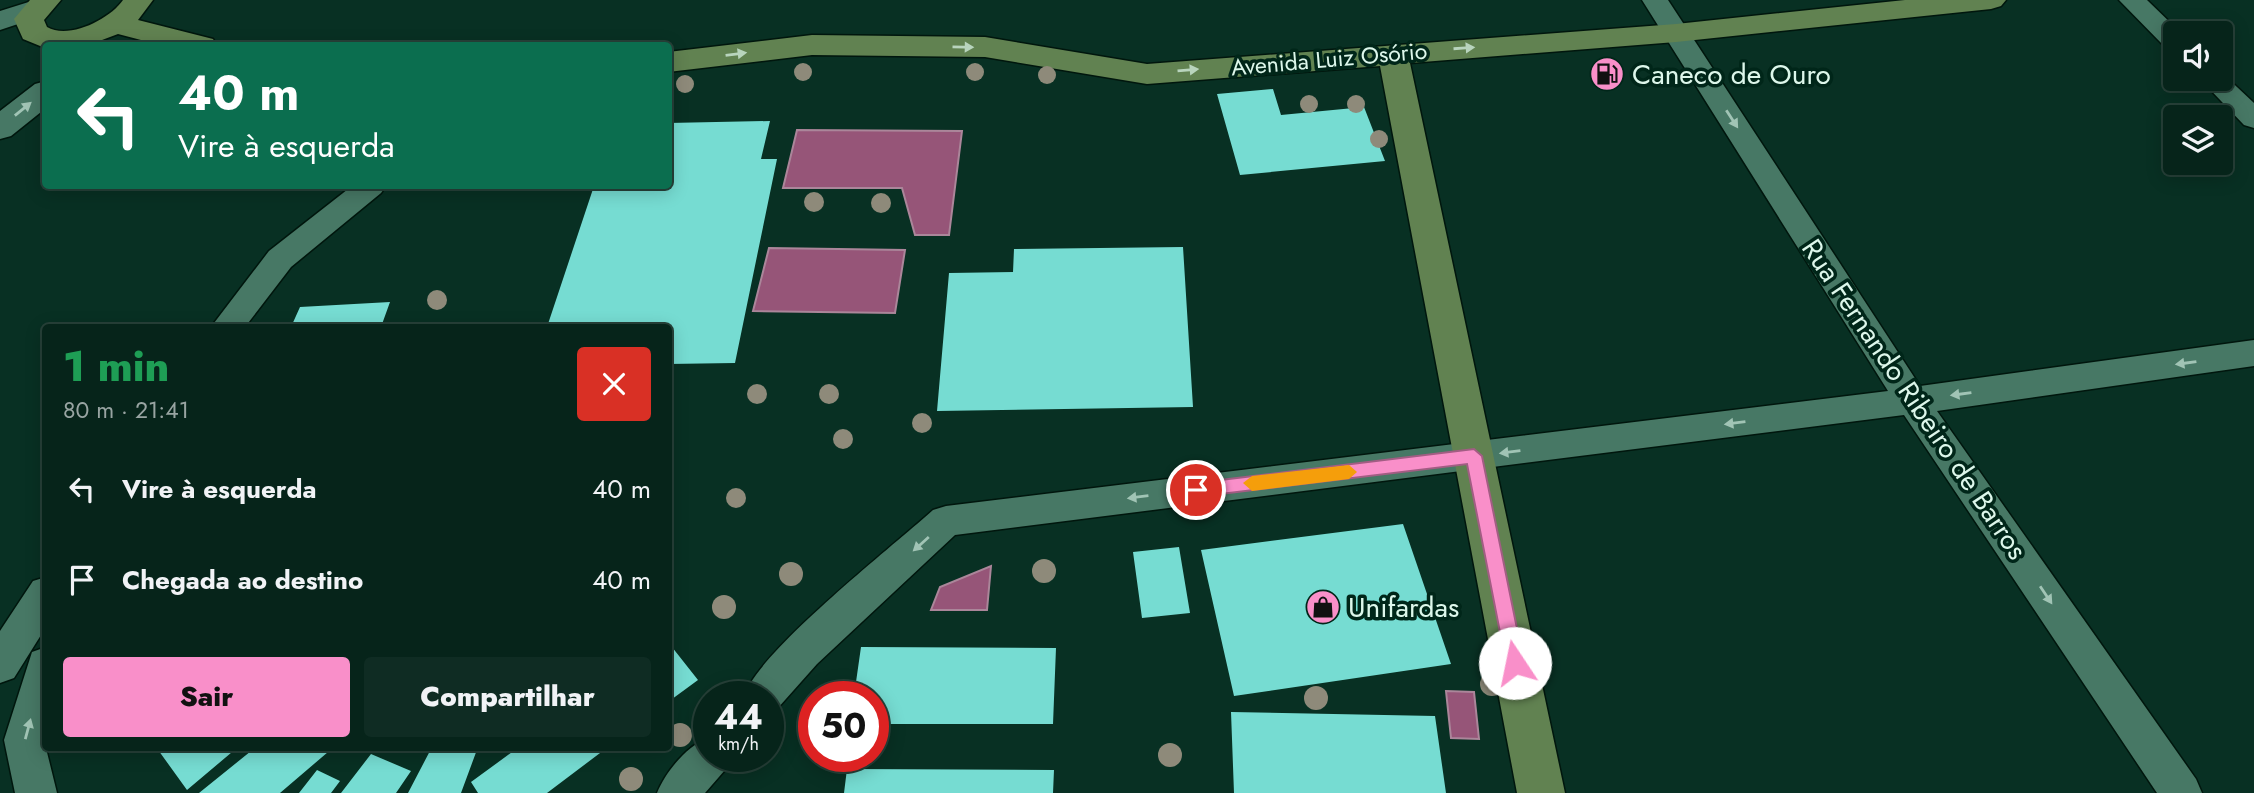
<!DOCTYPE html>
<html lang="pt">
<head>
<meta charset="utf-8">
<style>
	:root { --surface:#06241a; --page:#0f2c23; --text:#f1f3f6; --muted:#98a4a2; --line:#274139; --accent:#f98fc9 }
	body { margin:0; font-family:Jost,sans-serif; background:var(--page); color:var(--text); height:100vh; display:flex; flex-direction:column; font-size:26px; white-space:nowrap }
	* { box-sizing:border-box; margin:0 }
	p { font-size:23px; color:var(--muted) }
	.icon { flex:none; width:38px; height:38px; fill:none; stroke:currentColor; stroke-width:2; stroke-linecap:round; stroke-linejoin:round }
	.map { position:relative; flex:1; overflow:hidden }
	.details { position:absolute; left:42px; top:324px; width:630px; height:427px; display:flex; flex-direction:column; background:var(--surface); border-radius:7px; box-shadow:0 4px 18px #0003,0 0 0 2px var(--line) }
	.details>* { flex:none }
	.guide { position:absolute; left:42px; top:42px; width:630px; height:147px; border-radius:7px; box-shadow:0 4px 18px #0003,0 0 0 2px var(--line); background:#0b6e4f; color:#fff; overflow:hidden }
	.controls { position:absolute; left:2163px; top:21px; display:grid; gap:14px }
	.controls a { display:grid; place-items:center; width:70px; height:70px; border-radius:7px; background:var(--surface); box-shadow:0 4px 18px #0003,0 0 0 2px var(--line); font-size:35px }
	.speed { position:absolute; left:693px; top:681px; display:flex; gap:14px; font-size:35px; font-weight:700; text-align:center }
	.speed>* { display:grid; place-content:center; width:91px; height:91px; border-radius:50%; background:var(--surface); box-shadow:0 4px 18px #0003,0 0 0 2px var(--line); line-height:1 }
	.speed small { font-size:18px; font-weight:400 }
	.speed .limit { border:10px solid #d22; background:#fff; color:#111 }
	.pin { position:absolute; display:grid; place-items:center; width:60px; height:60px; color:#fff; margin:-30px; border:4px solid #fff; border-radius:50%; box-shadow:0 2px 7px #0007 }
	.me { position:absolute; width:77px; margin:-38px; rotate:349deg; stroke-linejoin:round; filter:drop-shadow(0 0 5px #0008) }
	.turn { display:flex; align-items:center; gap:24px; height:147px; padding:0 21px; font-size:32px }
	.turn .icon { width:91px; height:91px; stroke-width:2.5 }
	.turn b { display:block; font-size:49px; line-height:60px }
	.round { display:grid; place-items:center; flex:none; width:74px; height:74px; border-radius:7px; background:var(--page) }
	.headline { display:flex; align-items:center; justify-content:space-between; height:119px; padding:0 21px }
	h1 { font-size:42px; font-weight:800; line-height:52px; color:#1e9e55 }
	.primary-button { display:flex; gap:14px; margin-top:auto; padding:14px 21px }
	.primary-button a { flex:1; height:80px; border-radius:7px; background:var(--accent); color:#111; font-size:28px; font-weight:800; line-height:80px; text-align:center }
	.primary-button a+a { background:var(--page); color:var(--text) }
	ul { padding:0; list-style:none }
	li { display:flex; align-items:center; gap:21px; height:91px; padding:0 21px }
	li div { flex:1 }
	li b { display:block; font-size:26px }
	li em { font-style:normal }
	.map>svg:first-child { display:block }
</style>
</head>
<body>
<div class="map">
<svg width="2254" height="793" viewBox="0 0 2254 793">
	<rect width="100%" height="100%" fill="#083023"/>
	<path fill="#965578" stroke="#ab869a" stroke-width="2" d="M 797,130 L 962,131 L 949,235 L 915,235 L 902,188 L 783,188 Z
		M 769,248 L 905,250 L 895,313 L 753,311 Z
		M 991,566 L 987,610 L 931,610 L 940,587 Z
		M 1446,691 L 1474,692 L 1479,739 L 1451,738 Z"/>
	<path fill="#76dcd2" d="M 1273,89 L 1281,115 L 1364,107 L 1385,161 L 1240,175 L 1217,94 Z
		M 770,121 L 761,159 L 777,159 L 735,363 L 668,364 L 668,327 L 547,327 L 594,186 L 668,186 L 668,123 Z
		M 1183,247 L 1193,407 L 937,411 L 949,273 L 1013,272 L 1014,249 Z
		M 390,302 L 381,327 L 291,327 L 300,307 Z
		M 1403,524 L 1451,664 L 1234,696 L 1201,550 Z
		M 1179,547 L 1190,613 L 1142,618 L 1133,552 Z
		M 668,642 L 698,680 L 668,702 Z
		M 861,647 L 1056,648 L 1053,724 L 873,724 L 873,696 L 854,696 Z
		M 1231,712 L 1435,716 L 1446,793 L 1234,793 Z
		M 156,747 L 238,747 L 187,790 Z
		M 256,747 L 324,747 L 328,752 L 280,793 L 199,793 Z
		M 432,747 L 478,747 L 461,793 L 408,793 Z
		M 519,747 L 608,747 L 547,793 L 478,793 L 471,782 Z
		M 371,754 L 411,771 L 396,793 L 341,793 Z
		M 847,769 L 1054,770 L 1053,793 L 844,793 Z
		M 317,770 L 340,781 L 331,793 L 299,793 Z"/>
	<g fill="none" stroke-linecap="round" stroke-linejoin="round">
		<g stroke="#00160d" stroke-width="3">
			<path id="minor" d="M 1642,0 L 1668,0 L 1920,386 L 2254,340 L 2254,366 L 1937,411 L 2196,779 L 2202,793 L 2157,793 L 1904,415 L 955,535 L 817,664 L 777,709 L 768,712 L 768,696 L 744,696 C 759,651 892,547 933,510 L 946,506 L 1888,391 Z
				M 2119,0 L 2147,0 L 2181,33 L 2175,33 L 2175,50 L 2166,48 Z
				M 2221,72 L 2254,103 L 2254,128 L 2244,125 L 2200,79 L 2221,79 Z
				M 352,186 L 386,186 L 381,193 L 291,267 L 245,327 L 211,327 L 269,251 Z
				M 46,577 L 46,627 L 14,678 L 0,683 L 0,631 L 33,581 Z
				M 46,647 L 44,740 L 57,793 L 15,793 L 4,740 L 32,652 Z
				M 709,737 L 709,756 L 731,756 L 725,770 L 705,793 L 657,793 C 666,771 687,746 709,737 Z"/>
		</g>
		<g stroke="#00160d" stroke-width="3">
			<path id="tertiary" d="M 35,0 L 45,3 L 50,9 L 45,15 L 0,30 L 0,11 Z
				M 46,81 L 46,108 L 11,136 L 0,139 L 0,111 L 35,84 Z"/>
		</g>
		<g stroke="#00160d" stroke-width="3">
			<path id="secondary" d="M 30,0 L 61,0 L 44,20 L 47,27 C 69,40 110,19 123,0 L 153,0 L 138,20 L 213,39 L 217,46 L 164,46 L 118,34 L 86,46 L 46,46 L 45,48 L 23,39 L 14,19 Z
				M 1905,0 L 2006,0 L 2001,6 L 1991,9 L 1676,42 L 1410,63 L 1565,793 L 1517,793 L 1380,66 L 1147,84 L 985,57 L 812,55 L 668,72 L 668,52 L 812,35 L 985,37 L 1147,64 L 1676,24 Z"/>
		</g>
		<use href="#minor" fill="#477865" fill-rule="evenodd"/>
		<use href="#tertiary" fill="#477865" fill-rule="evenodd"/>
		<use href="#secondary" fill="#618251" fill-rule="evenodd"/>
	</g>
	<g fill="#8e8a7a">
		<circle cx="803" cy="72" r="9"/>
		<circle cx="975" cy="72" r="9"/>
		<circle cx="1047" cy="75" r="9"/>
		<circle cx="685" cy="84" r="9"/>
		<circle cx="1309" cy="104" r="9"/>
		<circle cx="1356" cy="104" r="9"/>
		<circle cx="1379" cy="139" r="9"/>
		<circle cx="814" cy="202" r="10"/>
		<circle cx="881" cy="203" r="10"/>
		<circle cx="437" cy="300" r="10"/>
		<circle cx="757" cy="394" r="10"/>
		<circle cx="829" cy="394" r="10"/>
		<circle cx="922" cy="423" r="10"/>
		<circle cx="843" cy="439" r="10"/>
		<circle cx="736" cy="498" r="10"/>
		<circle cx="1044" cy="571" r="12"/>
		<circle cx="791" cy="574" r="12"/>
		<circle cx="724" cy="607" r="12"/>
		<circle cx="1492" cy="684" r="12"/>
		<circle cx="1316" cy="698" r="12"/>
		<circle cx="680" cy="735" r="12"/>
		<circle cx="1170" cy="755" r="12"/>
		<circle cx="631" cy="779" r="12"/>
	</g>
	<defs><path id="oneway-solid" d="M-6-.8H1V-3.2L6.5 0L1 3.2V.8H-6Z" transform="scale(1.75)"/></defs>
	<g fill="#b8d4bd">
		<use href="#oneway-solid" transform="translate(963 47) rotate(1)"/>
		<use href="#oneway-solid" transform="translate(1464 48) rotate(-4)"/>
		<use href="#oneway-solid" transform="translate(736 54) rotate(-7)"/>
		<use href="#oneway-solid" transform="translate(1188 70) rotate(-5)"/>
	</g>
	<g fill="#a1c4b5">
		<use href="#oneway-solid" transform="translate(23 109) rotate(-39)"/>
		<use href="#oneway-solid" transform="translate(1732 119) rotate(57)"/>
		<use href="#oneway-solid" transform="translate(2186 363) rotate(172)"/>
		<use href="#oneway-solid" transform="translate(1961 394) rotate(172)"/>
		<use href="#oneway-solid" transform="translate(1735 423) rotate(173)"/>
		<use href="#oneway-solid" transform="translate(1510 452) rotate(173)"/>
		<use href="#oneway-solid" transform="translate(1138 497) rotate(173)"/>
		<use href="#oneway-solid" transform="translate(921 544) rotate(138)"/>
		<use href="#oneway-solid" transform="translate(2046 595) rotate(56)"/>
		<use href="#oneway-solid" transform="translate(28 729) rotate(-75)"/>
	</g>
	<path fill="#f98fc9" stroke="#a25d83" stroke-width="2" d="M 1474,449 L 1482,456 L 1524,663 L 1522,669 L 1515,672 L 1508,669 L 1506,663 L 1467,464 L 1196,497 L 1188,490 L 1196,483 Z"/>
	<path fill="#f59e0b" d="M 1349,465 L 1357,472 L 1349,479 L 1252,491 L 1243,483 L 1252,476 Z"/>
	<defs>
		<g id="fuel-disc" transform="scale(1.75)"><circle r="9.5" fill="#f98fc9" stroke="#002619"/><path d="M-5.5-6h7V0h2V4h1.3V-2.5L3-4.5l.8-.8L6-3V5H2.5V1h-1V6h-7ZM-4.2-4.7v3.2H.2V-4.7Z" fill="#111"/></g>
		<g id="shop-disc" transform="scale(1.75)"><circle r="9.5" fill="#f98fc9" stroke="#002619"/><path d="M-5-2.5h2.3a2.7 3.5 0 0 1 5.4 0H5L5.5 6h-11ZM-1.5-2.5h3a1.5 2.3 0 0 0-3 0Z" fill="#111"/></g>
	</defs>
	<g fill-rule="evenodd">
		<use href="#fuel-disc" x="1607" y="74"/>
		<use href="#shop-disc" x="1323" y="607"/>
	</g>
	<g text-anchor="middle" stroke-width="7" stroke-linejoin="round" paint-order="stroke">
		<g font-size="23" fill="#ddf7eb" stroke="#002619">
			<text transform="translate(1329 59) rotate(-5)" y="8">Avenida Luiz Osório</text>
		</g>
		<g font-size="28" fill="#ddf7eb" stroke="#002619" text-anchor="start">
			<text x="1632" y="84">Caneco de Ouro</text>
			<text x="1348" y="617">Unifardas</text>
		</g>
		<g font-size="28" fill="#ddf7eb" stroke="#002619">
			<text transform="translate(1915 399) rotate(56)" y="10">Rua Fernando Ribeiro de Barros</text>
		</g>
	</g>
</svg>
<div class="controls">
<a><svg class="icon" aria-label="sound" viewBox="0 0 24 24"><path d="M4 9h4l5-4v14l-5-4H4zM17 9q2 3 0 6"/></svg></a>
<a><svg class="icon" aria-label="layers" viewBox="0 0 24 24"><path d="M12 4l9 5-9 5-9-5zM3 14l9 5 9-5"/></svg></a>
</div>
<div class="speed"><div>44<small>km/h</small></div><div class="limit">50</div></div>
<div class="pin" style="left:1196px;top:490px;background:#d93025"><svg class="icon" aria-label="arrive" viewBox="0 0 24 24"><path d="M6 21V4h12l-3 4 3 4H6"/></svg></div>
<svg class="me" style="left:1515px;top:663px" viewBox="-20 -20 40 40"><circle r="19" fill="#fff"/><path d="M0-13L10 11 0 6-10 11z" fill="#f98fc9"/></svg>
<div class="guide">
<div class="turn"><svg class="icon" aria-label="left" viewBox="0 0 24 24"><path d="M17 20v-9H6M10 6l-5 5 5 5"/></svg><div><b>40 m</b>Vire à esquerda</div></div>
</div>
<section class="details">
<div class="headline"><div><h1>1 min</h1><p>80 m · 21:41</p></div><a class="round" style="background:#d93025;color:#fff"><svg class="icon" aria-label="close" viewBox="0 0 24 24"><path d="M6 6l12 12M18 6L6 18"/></svg></a></div>
<ul>
<li><svg class="icon" aria-label="left" viewBox="0 0 24 24"><path d="M17 20v-9H6M10 6l-5 5 5 5"/></svg><div><b>Vire à esquerda</b></div><em>40 m</em></li>
<li><svg class="icon" aria-label="arrive" viewBox="0 0 24 24"><path d="M6 21V4h12l-3 4 3 4H6"/></svg><div><b>Chegada ao destino</b></div><em>40 m</em></li>
</ul>
<div class="primary-button"><a>Sair</a><a>Compartilhar</a></div>
</section>
</div>
</body>
</html>
